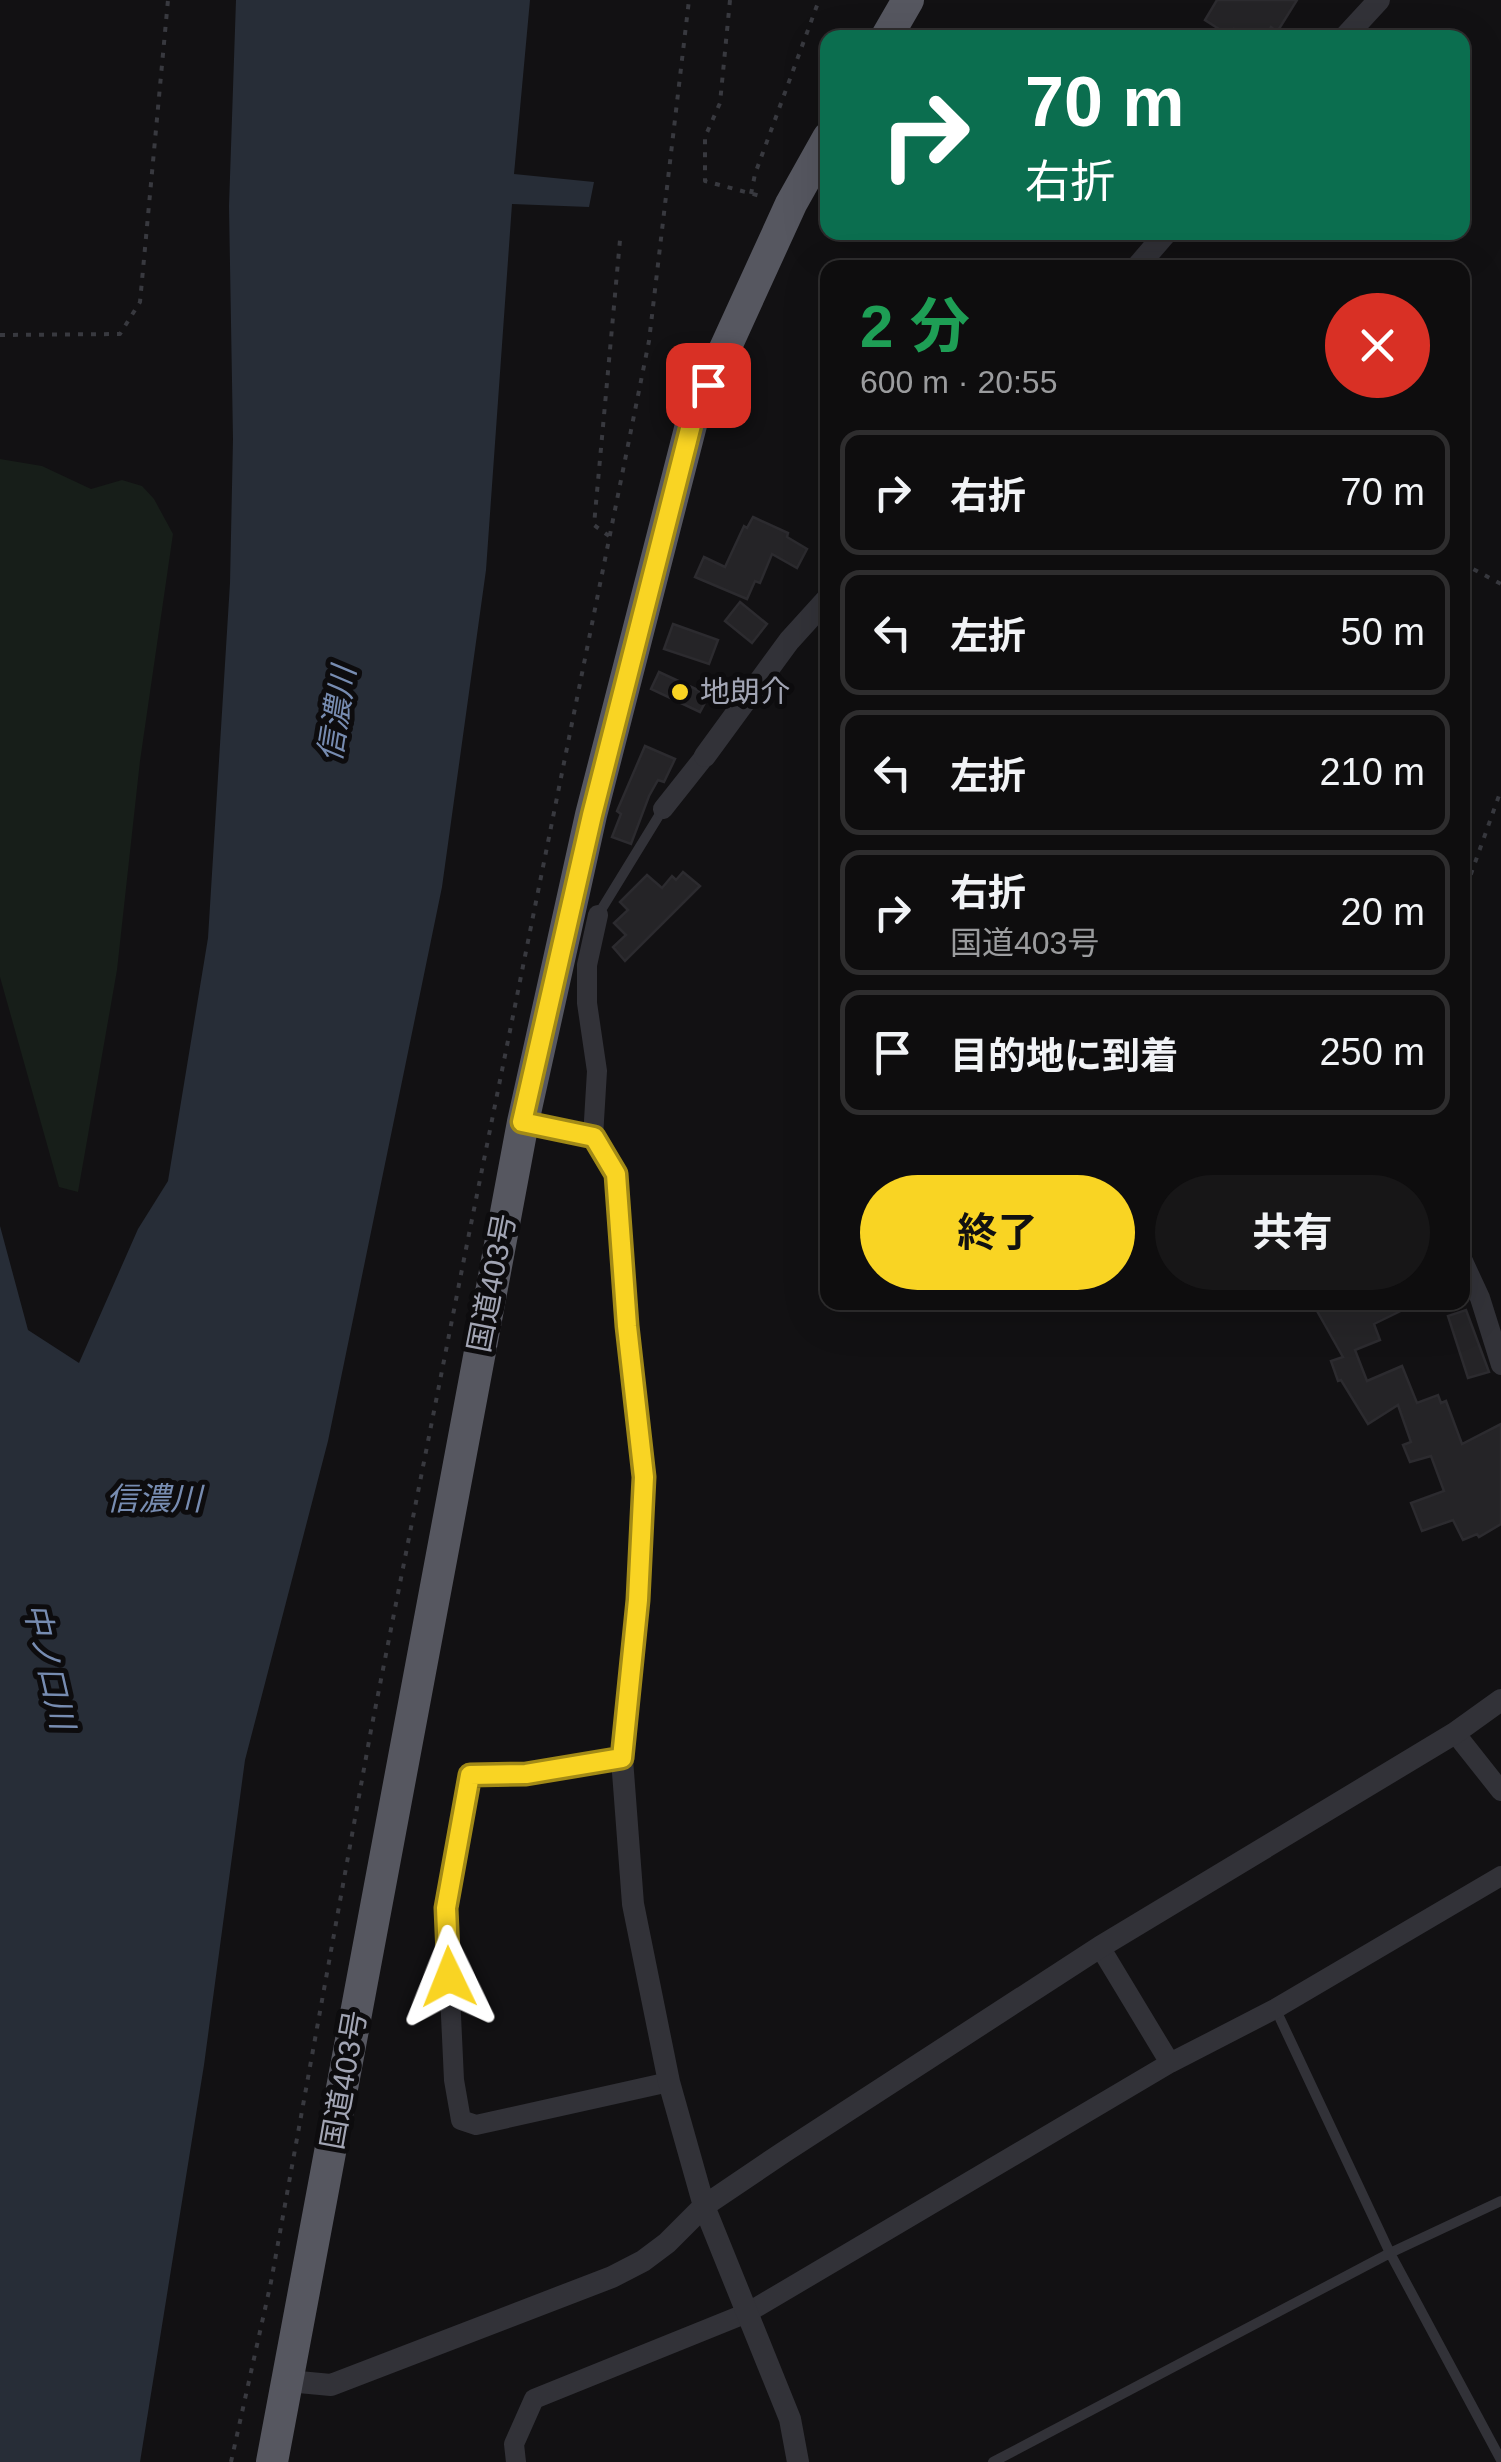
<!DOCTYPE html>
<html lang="ja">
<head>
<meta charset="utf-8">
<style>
	:root { --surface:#0e0d0e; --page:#171617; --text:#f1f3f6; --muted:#9b9c9e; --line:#2e2d2e; --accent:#f9d423 }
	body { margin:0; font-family:Arial,"Noto Sans JP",sans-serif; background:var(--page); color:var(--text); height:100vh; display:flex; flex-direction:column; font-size:38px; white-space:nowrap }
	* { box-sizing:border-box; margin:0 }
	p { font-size:32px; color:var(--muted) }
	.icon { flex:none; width:55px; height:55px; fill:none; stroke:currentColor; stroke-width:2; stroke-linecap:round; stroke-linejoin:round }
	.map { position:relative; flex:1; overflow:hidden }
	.panel { position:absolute; left:820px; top:260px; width:650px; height:1050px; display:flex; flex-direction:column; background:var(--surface); border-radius:20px; box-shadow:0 10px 40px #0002,0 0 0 2px var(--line) }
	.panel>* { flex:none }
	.hud { position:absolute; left:820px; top:30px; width:650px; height:210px; border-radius:20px; box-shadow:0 10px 40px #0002,0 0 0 2px var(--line); background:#0b6e4f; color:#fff; overflow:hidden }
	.pin { position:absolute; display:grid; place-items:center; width:85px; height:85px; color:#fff; margin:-42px; border-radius:20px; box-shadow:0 5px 15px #0006 }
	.me { position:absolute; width:110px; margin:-55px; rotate:358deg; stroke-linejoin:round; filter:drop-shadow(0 0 8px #0008) }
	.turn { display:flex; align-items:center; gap:35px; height:210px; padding:0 40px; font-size:45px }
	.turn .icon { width:130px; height:130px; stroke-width:2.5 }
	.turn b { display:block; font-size:70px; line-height:85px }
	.round { display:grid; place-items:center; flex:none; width:105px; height:105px; border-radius:52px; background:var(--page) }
	.summary { display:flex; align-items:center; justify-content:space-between; height:170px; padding:0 40px }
	h1 { font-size:60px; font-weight:700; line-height:75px; color:#1e9e55 }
	.cta { display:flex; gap:20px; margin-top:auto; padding:20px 40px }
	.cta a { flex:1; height:115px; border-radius:60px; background:var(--accent); color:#111; font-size:40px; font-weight:700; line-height:115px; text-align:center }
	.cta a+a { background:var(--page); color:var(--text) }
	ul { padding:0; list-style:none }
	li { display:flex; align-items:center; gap:30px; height:125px; margin:0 20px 15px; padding:0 20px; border:5px solid var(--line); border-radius:20px }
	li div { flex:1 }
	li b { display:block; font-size:38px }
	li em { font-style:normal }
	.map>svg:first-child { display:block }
</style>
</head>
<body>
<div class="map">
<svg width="1501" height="2462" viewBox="0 0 1501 2462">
	<rect width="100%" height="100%" fill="#121113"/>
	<path fill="#171e19" d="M 0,459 L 42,466 L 91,489 L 122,480 L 142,486 L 154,499 L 173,534 L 140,761 L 117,970 L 78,1192 L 59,1187 L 0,977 Z"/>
	<path fill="#272d37" d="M 236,0 L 530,0 L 514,174 L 594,182 L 589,207 L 512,204 L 486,570 L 442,887 L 328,1441 L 245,1760 L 204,2065 L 140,2462 L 0,2462 L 0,1226 L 28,1330 L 79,1363 L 138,1229 L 168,1181 L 208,938 L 230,583 L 233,439 L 229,206 Z"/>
	<path fill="#252427" stroke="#2c2b2f" stroke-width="2.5" d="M 1217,0 L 1297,0 L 1277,32 L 1271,27 L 1265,38 L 1248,38 L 1234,29 L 1230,36 L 1205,20 Z
		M 753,517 L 788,533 L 787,537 L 807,549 L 797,568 L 772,554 L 760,583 L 755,581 L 747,599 L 695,577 L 704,557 L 725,567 L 744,526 L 747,528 Z
		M 740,602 L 767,624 L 752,643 L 725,621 Z
		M 673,624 L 718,640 L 709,664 L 664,649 Z
		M 659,672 L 709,695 L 700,712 L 651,689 Z
		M 645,746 L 675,759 L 664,782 L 658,780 L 649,796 L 631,844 L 612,837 L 621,814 L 617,811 Z
		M 683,872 L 700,886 L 625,961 L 613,947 L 626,935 L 614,923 L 628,910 L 620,902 L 647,875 L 662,888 L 672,876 L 676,880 Z
		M 1312,1302 L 1419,1302 L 1374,1324 L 1380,1340 L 1355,1350 L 1367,1381 L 1402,1366 L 1417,1403 L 1438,1395 L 1441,1403 L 1446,1401 L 1462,1444 L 1501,1424 L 1501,1524 L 1479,1537 L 1477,1534 L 1463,1540 L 1453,1520 L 1422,1531 L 1411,1503 L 1444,1491 L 1431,1456 L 1410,1462 L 1403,1445 L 1411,1442 L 1398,1405 L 1368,1424 L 1341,1380 L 1338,1381 L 1331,1361 L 1343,1357 Z
		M 1466,1310 L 1489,1372 L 1468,1378 L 1448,1316 Z"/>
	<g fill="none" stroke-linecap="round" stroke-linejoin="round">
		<path stroke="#38393f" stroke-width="4" stroke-dasharray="5 8" stroke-linecap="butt" d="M 730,0 L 720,103 L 705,137 L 705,181 L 764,197
			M 751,194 L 755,174 L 819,0
			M 0,335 L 120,334 L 140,302 L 168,0
			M 609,536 L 594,525 L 620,240
			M 1462,563 L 1501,584
			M 1462,899 L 1501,790
			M 231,2462 L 271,2282 L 371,1730 L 466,1249 L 649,341 L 689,0"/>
		<path stroke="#323238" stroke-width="10" d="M 598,915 L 663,809
			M 1276,2010 L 1390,2253 L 1501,2460
			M 993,2462 L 1390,2253 L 1501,2201"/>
		<path stroke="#323238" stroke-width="20" d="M 663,809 L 705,756
			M 593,1137 L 597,1071 L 587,1003 L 587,965 L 598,915
			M 1462,1259 L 1480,1298 L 1501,1365
			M 1455,1733 L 1501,1791
			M 622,1759 L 526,1775 L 470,1775 L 446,1908 L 454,2080 L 461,2120 L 476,2125 L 669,2082
			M 1100,1947 L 1170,2063
			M 516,2462 L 514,2444 L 534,2399 L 747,2313 L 1170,2063 L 1275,2009 L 1501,1876"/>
		<path stroke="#323238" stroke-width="22" d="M 1344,38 L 1379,0
			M 1136,268 L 1167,232
			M 705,756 L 789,641 L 828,598
			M 523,1122 L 593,1137 L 617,1174 L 627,1327 L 645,1477 L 638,1600 L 622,1759 L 633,1904 L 669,2082 L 704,2206 L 790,2419 L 798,2462
			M 288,2381 L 331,2385 L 612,2277 L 643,2261 L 667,2243 L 704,2206 L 784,2152 L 1100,1947 L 1455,1733 L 1501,1700"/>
		<path stroke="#565760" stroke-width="32" d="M 886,38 L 908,0
			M 272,2462 L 523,1122 L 591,815 L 692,421 L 791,204 L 828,138"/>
	</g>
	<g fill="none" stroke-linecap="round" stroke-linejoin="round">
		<g stroke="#a28a17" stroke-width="25">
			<path id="route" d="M 449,1977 L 446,1908 L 470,1775 L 526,1774 L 622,1758 L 638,1600 L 644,1477 L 627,1326 L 616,1174 L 594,1137 L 522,1122 L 592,815 L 692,421 L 708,385"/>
		</g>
		<use href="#route" stroke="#f9d423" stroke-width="18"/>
	</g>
	<circle fill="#f9d423" stroke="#0d0c0e" stroke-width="4" cx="680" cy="692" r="10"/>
	<g text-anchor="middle" stroke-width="10" stroke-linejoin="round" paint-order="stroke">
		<g font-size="30" fill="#a2a5b4" stroke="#0d0c0e" text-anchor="start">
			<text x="700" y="702">地朗介</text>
		</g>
		<g font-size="30" fill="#a2a5b4" stroke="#0d0c0e">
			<text transform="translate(492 1283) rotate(-79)" y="10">国道403号</text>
			<text transform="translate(344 2080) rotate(-80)" y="10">国道403号</text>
		</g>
		<g font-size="32" font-style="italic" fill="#778cb1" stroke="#0d0c0e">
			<text transform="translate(337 714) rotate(-81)" y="11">信濃川</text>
			<text x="154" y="1510">信濃川</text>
			<text transform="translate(49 1666) rotate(77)" y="11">中ノ口川</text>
		</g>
	</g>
</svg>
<div class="pin" style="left:708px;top:385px;background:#d93025"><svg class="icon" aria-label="arrive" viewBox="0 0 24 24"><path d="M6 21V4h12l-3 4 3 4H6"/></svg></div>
<svg class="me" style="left:449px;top:1977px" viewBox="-20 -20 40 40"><path d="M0-17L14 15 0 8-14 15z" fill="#f9d423" stroke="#fff" stroke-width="4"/></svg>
<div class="hud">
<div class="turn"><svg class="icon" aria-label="right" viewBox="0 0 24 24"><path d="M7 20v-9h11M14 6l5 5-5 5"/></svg><div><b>70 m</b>右折</div></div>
</div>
<section class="panel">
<div class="summary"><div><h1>2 分</h1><p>600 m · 20:55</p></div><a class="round" style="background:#d93025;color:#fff"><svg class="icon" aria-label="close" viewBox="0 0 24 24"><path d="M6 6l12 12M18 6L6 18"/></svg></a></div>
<ul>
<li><svg class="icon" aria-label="right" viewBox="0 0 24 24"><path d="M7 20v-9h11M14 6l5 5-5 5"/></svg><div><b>右折</b></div><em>70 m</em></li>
<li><svg class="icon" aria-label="left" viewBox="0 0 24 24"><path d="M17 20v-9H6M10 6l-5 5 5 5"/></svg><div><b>左折</b></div><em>50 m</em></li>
<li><svg class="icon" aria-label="left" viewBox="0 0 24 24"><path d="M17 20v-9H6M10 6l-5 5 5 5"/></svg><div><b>左折</b></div><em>210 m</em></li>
<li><svg class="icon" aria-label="right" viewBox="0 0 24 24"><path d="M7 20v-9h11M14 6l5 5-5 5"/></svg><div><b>右折</b><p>国道403号</p></div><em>20 m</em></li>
<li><svg class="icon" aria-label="arrive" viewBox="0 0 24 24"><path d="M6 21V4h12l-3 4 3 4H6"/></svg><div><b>目的地に到着</b></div><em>250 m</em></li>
</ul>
<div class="cta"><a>終了</a><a>共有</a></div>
</section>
</div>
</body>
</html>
